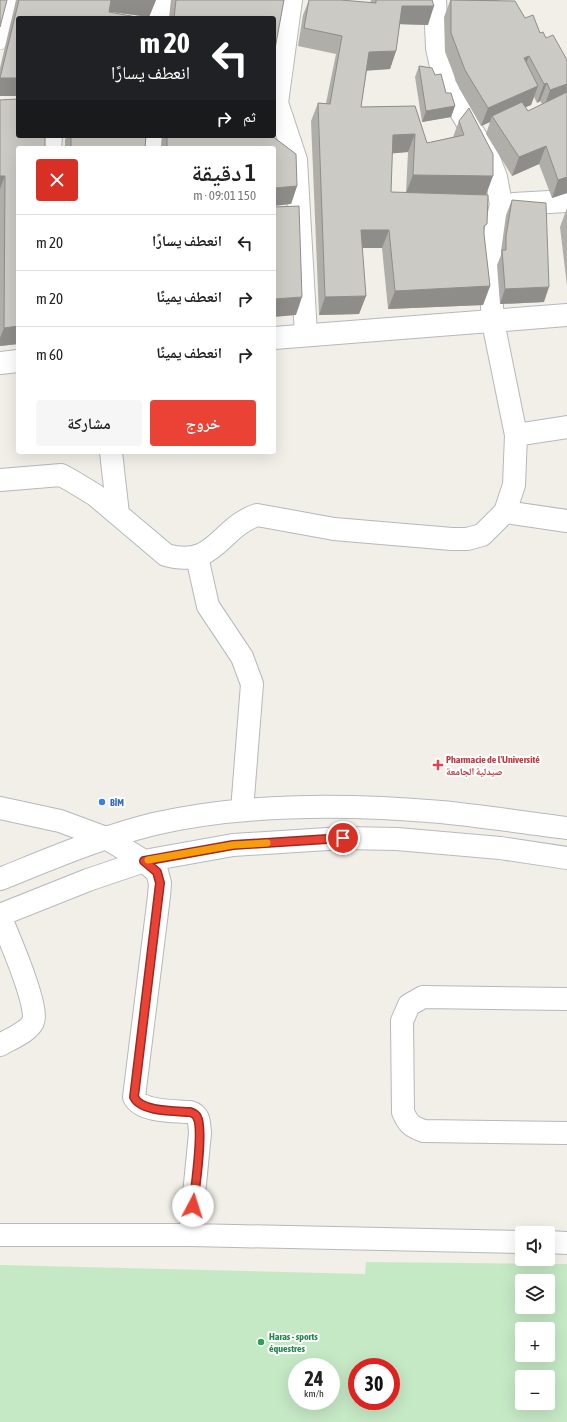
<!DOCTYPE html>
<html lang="ar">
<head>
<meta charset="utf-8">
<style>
	:root { --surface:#fff; --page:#f6f6f6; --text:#222; --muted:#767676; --line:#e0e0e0; --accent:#ea4335 }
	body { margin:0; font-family:"Asap Condensed","Noto Naskh Arabic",sans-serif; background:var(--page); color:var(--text); direction:rtl; height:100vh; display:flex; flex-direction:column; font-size:15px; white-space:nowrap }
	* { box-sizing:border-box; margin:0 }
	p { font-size:13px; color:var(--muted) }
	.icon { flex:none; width:22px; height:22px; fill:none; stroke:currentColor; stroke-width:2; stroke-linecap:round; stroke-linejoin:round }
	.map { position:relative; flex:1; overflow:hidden; direction:ltr }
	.drawer { position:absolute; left:16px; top:146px; width:260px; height:308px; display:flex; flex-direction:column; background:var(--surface); border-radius:4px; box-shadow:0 4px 16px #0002; direction:rtl }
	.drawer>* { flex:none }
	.hud { position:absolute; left:16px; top:16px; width:260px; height:122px; border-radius:4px; box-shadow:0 4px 16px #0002; direction:rtl; background:#202124; color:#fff; overflow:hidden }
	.fabs { position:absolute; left:515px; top:1226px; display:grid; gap:8px }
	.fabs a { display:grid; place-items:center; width:40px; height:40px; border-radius:4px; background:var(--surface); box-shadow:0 4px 16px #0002; font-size:20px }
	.speed { position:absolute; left:288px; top:1358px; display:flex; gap:8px; font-size:20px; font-weight:700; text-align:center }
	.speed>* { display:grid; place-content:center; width:52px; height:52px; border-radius:50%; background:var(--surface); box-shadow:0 4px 16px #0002; line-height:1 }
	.speed small { font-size:10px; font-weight:400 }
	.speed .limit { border:6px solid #d22; background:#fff; color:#111 }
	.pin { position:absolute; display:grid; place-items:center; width:34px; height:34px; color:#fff; margin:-17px; border:2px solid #fff; border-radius:50%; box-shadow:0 1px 4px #0007 }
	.me { position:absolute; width:44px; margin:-22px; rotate:5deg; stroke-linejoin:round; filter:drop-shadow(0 0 3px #0008) }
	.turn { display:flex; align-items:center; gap:14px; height:84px; padding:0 20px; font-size:18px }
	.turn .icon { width:52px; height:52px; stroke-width:2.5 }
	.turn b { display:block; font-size:28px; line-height:34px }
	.then { display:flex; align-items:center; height:38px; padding:0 20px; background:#0003; gap:8px; font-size:15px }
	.round { display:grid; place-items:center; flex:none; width:42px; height:42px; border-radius:4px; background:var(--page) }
	.overview { display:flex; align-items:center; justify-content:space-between; height:68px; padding:0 20px }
	h1 { font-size:24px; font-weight:600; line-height:30px }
	.action { display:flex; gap:8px; margin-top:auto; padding:8px 20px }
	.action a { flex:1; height:46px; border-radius:4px; background:var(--accent); color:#fff; font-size:16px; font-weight:600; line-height:46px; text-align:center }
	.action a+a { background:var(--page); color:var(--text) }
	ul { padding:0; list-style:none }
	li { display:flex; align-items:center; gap:12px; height:56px; padding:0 20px; border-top:1px solid var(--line) }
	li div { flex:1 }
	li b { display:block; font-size:15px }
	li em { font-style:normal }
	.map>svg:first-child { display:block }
</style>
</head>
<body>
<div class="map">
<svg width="567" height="1422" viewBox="0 0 567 1422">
	<rect width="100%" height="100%" fill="#f1efe8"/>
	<path fill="#c5e8c5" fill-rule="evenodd" d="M 366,1262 L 567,1264 L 567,1422 L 0,1422 L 0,1265 L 365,1274 ZM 522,1281 L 548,1281 L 548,1307 L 522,1307 ZM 522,1329 L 548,1329 L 548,1355 L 522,1355 ZM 297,1367 L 331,1367 L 331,1401 L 297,1401 ZM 357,1367 L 391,1367 L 391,1401 L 357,1401 ZM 522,1377 L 548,1377 L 548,1403 L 522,1403 Z"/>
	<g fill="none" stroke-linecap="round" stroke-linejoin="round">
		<g stroke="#b5b8bc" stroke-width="14">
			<path id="service" d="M 0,43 L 11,0"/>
		</g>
		<g stroke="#b5b8bc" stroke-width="24">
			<path id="minor" d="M 291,0 L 277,103 L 296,160 L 306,335
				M 159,18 L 160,0
				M 50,148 L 51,136
				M 150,148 L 151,136
				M 514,204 L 567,201
				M 274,338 L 567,315
				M 0,363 L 18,361
				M 516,435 L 567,427
				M 111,452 L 118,514
				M 0,480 L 61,475 L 72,481 L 95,495 L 166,555 C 215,569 219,528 257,515 L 334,529 L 452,539 L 467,539 L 482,535 L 505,512 L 514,485 L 516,435 L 493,322 L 489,261 L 501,204 L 496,177 L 489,159 L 445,85 L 437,48 L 435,0
				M 505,512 L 567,521
				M 197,557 L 208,606 L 242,657 L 252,684 L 242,810
				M 0,808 L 60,821 L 106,838 L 144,861 L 157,872 L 160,883 L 159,896 L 134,1097 C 141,1112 174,1111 190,1112 C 200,1115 199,1123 200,1133 L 190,1235
				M 0,916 C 7,933 40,1008 33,1022 C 27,1033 10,1039 0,1045
				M 567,999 L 423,997 L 409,1005 L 402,1021 L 403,1112 C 408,1124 412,1127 424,1131 L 567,1133
				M 0,1235 L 190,1235 L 522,1242
				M 548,1242 L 567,1243"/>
		</g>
		<g stroke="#b6babf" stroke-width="24">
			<path id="secondary" d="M 0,879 C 50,859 101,837 154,824 C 245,803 348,804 441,812 C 483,816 525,823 567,828
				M 0,915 L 88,880 L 144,861 L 233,845 L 343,838 L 397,839 L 500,848 L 567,858"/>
		</g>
		<use href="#service" stroke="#fff" stroke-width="13"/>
		<use href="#minor" stroke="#fff" stroke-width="22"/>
		<use href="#secondary" stroke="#fff" stroke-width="22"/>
	</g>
	<path fill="#afaea9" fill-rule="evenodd" d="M 16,0 L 156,0 L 149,17 L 112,12 L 18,18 L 18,96 L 0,96 L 0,68 Z
		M 171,0 L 284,0 L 274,18 L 169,18 Z
		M 309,0 L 341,0 L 370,3 L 371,0 L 432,0 L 428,25 L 400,24 L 396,51 L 390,69 L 367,70 L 361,107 L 415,106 L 427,143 L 453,137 L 459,121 L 486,195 L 484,234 L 490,286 L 483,305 L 388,309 L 382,248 L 362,248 L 366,296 L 359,314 L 319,315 L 311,121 L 318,103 L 326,103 L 336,54 L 298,46 L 303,15 ZM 408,152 L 406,193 L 391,192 L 392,153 Z
		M 450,0 L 498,0 L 525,18 L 540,33 L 546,38 L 567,60 L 567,193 L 552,198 L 539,164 L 512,176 L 486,134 L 490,122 L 481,126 L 459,88 L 445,52 L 444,17 L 450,1 ZM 534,97 L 537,103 L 540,101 L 542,104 L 528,111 L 525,107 L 531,105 Z
		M 419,66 L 435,75 L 455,106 L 451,117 L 422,122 L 415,77 Z
		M 0,100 L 18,344 L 0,346 Z
		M 67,136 L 146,136 L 145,148 L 65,148 L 65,140 Z
		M 162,136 L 272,136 L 297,186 L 291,204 L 274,148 L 161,148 Z
		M 512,200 L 544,302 L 500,304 L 497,265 L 501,255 L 501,251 L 506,215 Z
		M 567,208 L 567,286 L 560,227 Z"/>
	<path fill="#8f8d8a" d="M 109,0 L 156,0 L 149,17 L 105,11 Z
		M 402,6 L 434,6 L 428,25 L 395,24 Z
		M 396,51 L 390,69 L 363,71 L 369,52 Z
		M 529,56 L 522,74 L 524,58 Z
		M 0,78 L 18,78 L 18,96 L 0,96 Z
		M 547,83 L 540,101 L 537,103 L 544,84 Z
		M 567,84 L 567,100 L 544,108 L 550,90 Z
		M 538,86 L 531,105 L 495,120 L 492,116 L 490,122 L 481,126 L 488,108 Z
		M 455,106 L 451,117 L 422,122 L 426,111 Z
		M 415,134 L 408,152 L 386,154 L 393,135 Z
		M 546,146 L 539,164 L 512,176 L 519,157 Z
		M 413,175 L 493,176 L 486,195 L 406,193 Z
		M 0,176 L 5,176 L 0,189 Z
		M 567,177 L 567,193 L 552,198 L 558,180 Z
		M 297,186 L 291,204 L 274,206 L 274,188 Z
		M 361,230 L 389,230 L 382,248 L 355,248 Z
		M 490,286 L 483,305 L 388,309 L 395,291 Z
		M 549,287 L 544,302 L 500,304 L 505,289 Z
		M 366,296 L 359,314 L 319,315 L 325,297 Z
		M 302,297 L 296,315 L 274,317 L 274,299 Z
		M 18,326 L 18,344 L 0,346 L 0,338 L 4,328 Z"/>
	<path fill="#cccac5" stroke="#8f8d8a" d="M 0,0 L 7,0 L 0,27 Z
		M 19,0 L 111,0 L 109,12 L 142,18 L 18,18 L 18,78 L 0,78 Z
		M 176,0 L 284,0 L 274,54 L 274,18 L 174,18 Z
		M 309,0 L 341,0 L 376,3 L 376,0 L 432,0 L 434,6 L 402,6 L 396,51 L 369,52 L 361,107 L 415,106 L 427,143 L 464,135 L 459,121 L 469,108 L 493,154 L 493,176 L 413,175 L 415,134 L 393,135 L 391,192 L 488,195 L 487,224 L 484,226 L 484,234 L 490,286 L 395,291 L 389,230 L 361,230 L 366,296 L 325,297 L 318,103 L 330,104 L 342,36 L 304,28 Z
		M 451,0 L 515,1 L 525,18 L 533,15 L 540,33 L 543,32 L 546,38 L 553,35 L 567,60 L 567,84 L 550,90 L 547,83 L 544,84 L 529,56 L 524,58 L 538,86 L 488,108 L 465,70 L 451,33 Z
		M 419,66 L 432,68 L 435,75 L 441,74 L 446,93 L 451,93 L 455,106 L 426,111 Z
		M 567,92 L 567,177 L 558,180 L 546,146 L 519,157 L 492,116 L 522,102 L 528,111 Z
		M 18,99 L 18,136 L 45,136 L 45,148 L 18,148 L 18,326 L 4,328 L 5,176 L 0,176 L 0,100 Z
		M 71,136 L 146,136 L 145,148 L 71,148 Z
		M 167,136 L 272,136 L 296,154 L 297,186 L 274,188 L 274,148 L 167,148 Z
		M 512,200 L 546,203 L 549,287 L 505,289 L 502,250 L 506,250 L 506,236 Z
		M 299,206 L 302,297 L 274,299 L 274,207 Z"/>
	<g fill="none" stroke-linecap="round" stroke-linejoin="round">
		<g stroke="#982c22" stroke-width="10">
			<path id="route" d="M 193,1206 C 195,1190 204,1128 197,1117 C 196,1114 193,1113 190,1112 C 174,1111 141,1112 134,1097 L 160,883 L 157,872 L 144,861 L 233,845 L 343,838"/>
		</g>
		<use href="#route" stroke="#ea4335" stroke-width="7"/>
		<path stroke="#f59e0b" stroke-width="7" d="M 148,860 L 233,845 L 267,843"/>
	</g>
	<path fill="#e0444e" stroke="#fff" stroke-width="1.5" d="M436 759h4v4h4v4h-4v4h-4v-4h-4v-4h4z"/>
	<circle fill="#3f7fe0" stroke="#fff" stroke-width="1.5" cx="102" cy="802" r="4"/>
	<circle fill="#2e9e5b" stroke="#fff" stroke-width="1.5" cx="261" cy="1342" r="4"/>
	<g text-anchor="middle" stroke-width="4" stroke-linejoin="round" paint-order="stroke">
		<g font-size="10" font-weight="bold" fill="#be3a42" stroke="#fff" text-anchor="start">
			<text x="446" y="763">Pharmacie de l'Université<tspan x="446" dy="12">صيدلية الجامعة</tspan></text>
		</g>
		<g font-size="10" font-weight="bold" fill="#366cbe" stroke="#fff" text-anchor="start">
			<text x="110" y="806">BİM</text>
		</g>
		<g font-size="10" font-weight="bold" fill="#27864d" stroke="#fff" text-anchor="start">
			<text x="269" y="1340">Haras - sports<tspan x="269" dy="12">équestres</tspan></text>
		</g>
	</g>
</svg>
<div class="fabs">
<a><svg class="icon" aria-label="sound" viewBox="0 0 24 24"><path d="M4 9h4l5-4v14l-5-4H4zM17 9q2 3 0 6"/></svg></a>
<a><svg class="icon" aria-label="layers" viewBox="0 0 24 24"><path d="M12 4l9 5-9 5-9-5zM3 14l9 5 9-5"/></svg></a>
<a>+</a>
<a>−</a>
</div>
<div class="speed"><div>24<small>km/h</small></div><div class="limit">30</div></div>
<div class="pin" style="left:343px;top:838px;background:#d93025"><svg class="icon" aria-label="arrive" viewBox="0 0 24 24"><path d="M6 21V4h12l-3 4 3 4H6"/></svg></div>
<svg class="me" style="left:193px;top:1206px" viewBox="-20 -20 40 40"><circle r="19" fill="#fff"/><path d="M0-13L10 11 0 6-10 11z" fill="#ea4335"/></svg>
<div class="hud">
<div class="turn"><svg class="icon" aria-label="left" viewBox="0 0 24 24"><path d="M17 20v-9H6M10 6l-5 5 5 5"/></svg><div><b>20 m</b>انعطف يسارًا</div></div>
<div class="then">ثم<svg class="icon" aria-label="right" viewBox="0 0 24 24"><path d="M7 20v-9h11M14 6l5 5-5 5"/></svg></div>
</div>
<section class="drawer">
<div class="overview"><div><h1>1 دقيقة</h1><p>150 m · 09:01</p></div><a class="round" style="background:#d93025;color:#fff"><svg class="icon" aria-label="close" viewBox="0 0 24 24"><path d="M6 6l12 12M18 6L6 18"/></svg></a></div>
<ul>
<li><svg class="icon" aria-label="left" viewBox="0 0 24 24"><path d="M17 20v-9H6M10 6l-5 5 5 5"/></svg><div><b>انعطف يسارًا</b></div><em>20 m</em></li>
<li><svg class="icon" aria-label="right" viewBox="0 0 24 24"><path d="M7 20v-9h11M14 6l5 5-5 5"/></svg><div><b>انعطف يمينًا</b></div><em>20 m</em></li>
<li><svg class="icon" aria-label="right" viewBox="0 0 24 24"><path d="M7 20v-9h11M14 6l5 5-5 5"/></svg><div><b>انعطف يمينًا</b></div><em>60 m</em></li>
</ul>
<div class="action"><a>خروج</a><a>مشاركة</a></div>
</section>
</div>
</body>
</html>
